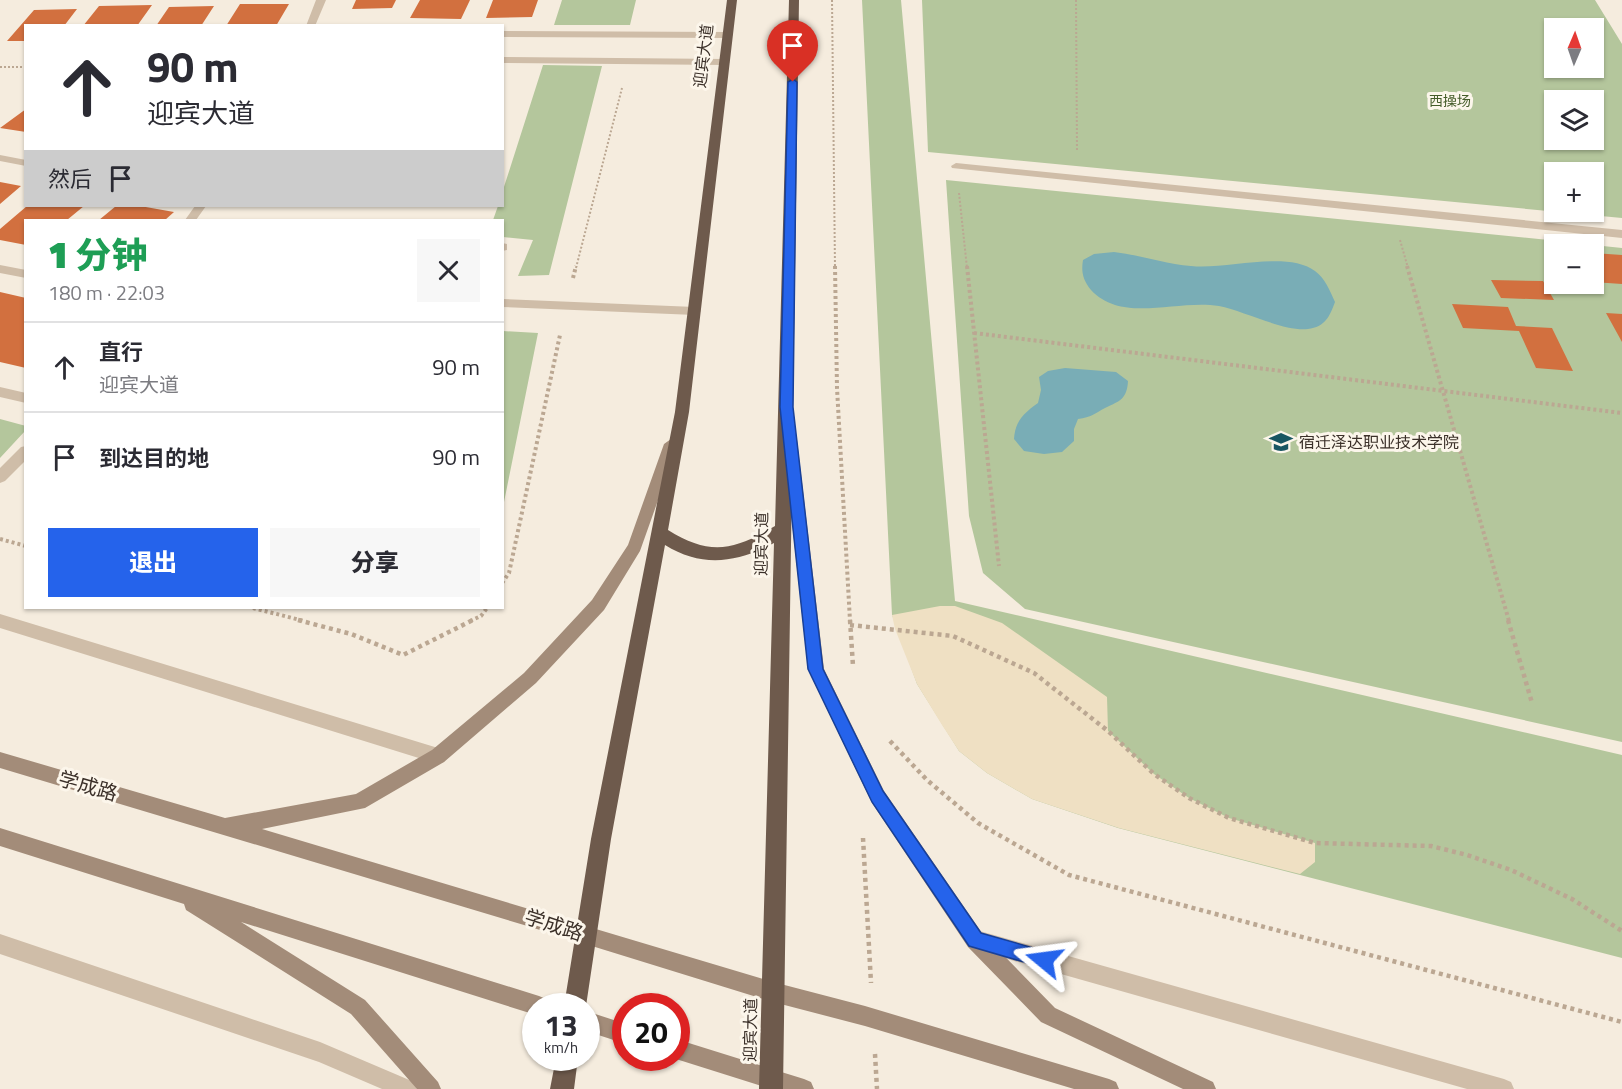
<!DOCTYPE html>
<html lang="zh">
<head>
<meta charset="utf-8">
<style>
	:root { --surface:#fff; --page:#f7f7f7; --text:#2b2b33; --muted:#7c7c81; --line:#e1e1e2; --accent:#2563eb }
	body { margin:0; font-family:"Titillium Web","Noto Sans SC",sans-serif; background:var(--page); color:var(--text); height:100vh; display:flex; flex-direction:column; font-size:22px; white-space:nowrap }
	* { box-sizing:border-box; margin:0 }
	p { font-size:20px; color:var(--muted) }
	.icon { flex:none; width:33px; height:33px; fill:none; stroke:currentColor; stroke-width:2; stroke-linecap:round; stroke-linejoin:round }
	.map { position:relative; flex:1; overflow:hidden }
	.drawer { position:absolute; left:24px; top:219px; width:480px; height:390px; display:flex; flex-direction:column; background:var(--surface); border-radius:0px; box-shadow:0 2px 4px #0004 }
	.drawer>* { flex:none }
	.banner { position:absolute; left:24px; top:24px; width:480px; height:183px; border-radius:0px; box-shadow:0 2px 4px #0004; background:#fff; color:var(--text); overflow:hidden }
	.needle { width:39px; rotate:2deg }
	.tools { position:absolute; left:1544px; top:18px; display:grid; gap:12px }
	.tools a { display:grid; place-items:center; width:60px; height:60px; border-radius:0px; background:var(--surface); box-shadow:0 2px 4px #0004; font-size:30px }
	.speed { position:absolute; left:522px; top:993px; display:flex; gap:12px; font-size:30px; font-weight:700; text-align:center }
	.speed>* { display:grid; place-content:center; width:78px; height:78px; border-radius:50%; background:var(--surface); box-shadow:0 2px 4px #0004; line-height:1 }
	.speed small { font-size:15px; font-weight:400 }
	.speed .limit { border:9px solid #d22; background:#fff; color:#111 }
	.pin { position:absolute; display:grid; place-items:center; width:51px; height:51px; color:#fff; margin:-62px -26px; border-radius:50% 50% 50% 0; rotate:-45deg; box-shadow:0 0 6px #0007 }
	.pin .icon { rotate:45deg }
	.me { position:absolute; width:66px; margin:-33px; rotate:286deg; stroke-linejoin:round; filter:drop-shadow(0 0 4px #0008) }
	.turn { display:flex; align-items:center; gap:21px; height:126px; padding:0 24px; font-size:27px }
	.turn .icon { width:78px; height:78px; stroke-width:2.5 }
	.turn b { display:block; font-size:42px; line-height:51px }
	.then { display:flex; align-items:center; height:57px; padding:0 24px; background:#0003; gap:12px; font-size:22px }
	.round { display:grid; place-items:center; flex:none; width:63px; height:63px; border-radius:0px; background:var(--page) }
	.overview { display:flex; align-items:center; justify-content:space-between; height:102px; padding:0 24px }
	h1 { font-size:36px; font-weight:800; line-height:45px; color:#1e9e55 }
	.cta { display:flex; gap:12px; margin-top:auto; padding:12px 24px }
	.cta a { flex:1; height:69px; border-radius:0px; background:var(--accent); color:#fff; font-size:24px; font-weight:800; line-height:69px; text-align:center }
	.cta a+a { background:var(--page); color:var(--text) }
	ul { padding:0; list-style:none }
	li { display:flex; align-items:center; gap:18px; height:90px; padding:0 24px; border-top:2px solid var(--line) }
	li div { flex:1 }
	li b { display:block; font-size:22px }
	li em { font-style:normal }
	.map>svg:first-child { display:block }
</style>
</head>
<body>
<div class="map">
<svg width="1622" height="1089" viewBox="0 0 1622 1089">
	<rect width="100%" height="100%" fill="#f5ecde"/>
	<path fill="#b4c69c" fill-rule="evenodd" d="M 562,0 L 636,0 L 630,25 L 554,25 Z
		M 862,0 L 901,0 L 955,601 L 1622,755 L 1622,958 L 1118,828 L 1032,799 L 987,773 L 959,751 L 917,684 L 892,615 Z
		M 922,0 L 1595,0 L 1622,44 L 1622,218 L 928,152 ZM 1554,28 L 1593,28 L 1593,68 L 1554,68 ZM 1554,100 L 1593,100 L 1593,140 L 1554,140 ZM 1554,172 L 1593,172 L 1593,212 L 1554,212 Z
		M 543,65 L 602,66 L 549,275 L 518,276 L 533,240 L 503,237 L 502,220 L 493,220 L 498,206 L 502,206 L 503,190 Z
		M 946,180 L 1588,244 L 1554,244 L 1554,284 L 1593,284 L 1593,245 L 1622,248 L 1622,742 L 1025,609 L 983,573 L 969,516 Z
		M 503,331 L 538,333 L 503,507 L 502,331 Z
		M 0,419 L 26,426 L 25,431 L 0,458 Z"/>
	<path fill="#efe0c3" d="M 940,606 L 955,606 L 1002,623 L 1107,697 L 1108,731 L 1154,774 L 1189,798 L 1229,818 L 1315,843 L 1315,862 L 1300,874 L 1119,828 L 1032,799 L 987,773 L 959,751 L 942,725 L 917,684 L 895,629 L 892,615 Z"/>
	<path fill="#79adb6" d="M 1114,252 C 1140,255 1165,264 1191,266 C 1226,270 1287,250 1315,271 C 1325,278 1330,291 1335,302 C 1330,316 1325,327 1308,329 C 1285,332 1244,311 1219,306 C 1176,299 1123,324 1091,290 C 1083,280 1081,272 1083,260 L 1094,254 Z
		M 1065,368 L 1116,372 L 1128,381 C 1127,399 1120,401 1105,408 C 1094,414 1092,417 1078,419 L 1074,429 L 1074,441 L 1062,452 L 1044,454 L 1024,451 L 1014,439 C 1015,421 1024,413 1038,403 L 1041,390 L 1039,377 L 1048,371 Z"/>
	<path fill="#d2703f" d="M 356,0 L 396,0 L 392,8 L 352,9 Z
		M 420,0 L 470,0 L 461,19 L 410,18 Z
		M 493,0 L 538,0 L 532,17 L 486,18 Z
		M 240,4 L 289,4 L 276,26 L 226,26 Z
		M 152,5 L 137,26 L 83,26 L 99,6 Z
		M 214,6 L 201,26 L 156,26 L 169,7 Z
		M 77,9 L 64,26 L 26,26 L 26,41 L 7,41 L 34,10 Z
		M 26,109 L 26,132 L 0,128 Z
		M 0,182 L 21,186 L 0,204 Z
		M 27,206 L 84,206 L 67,220 L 26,220 L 26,245 L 0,240 L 0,229 Z
		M 116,206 L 140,206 L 174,212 L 165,220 L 99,220 Z
		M 1593,253 L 1622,255 L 1622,284 L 1593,282 Z
		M 1491,280 L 1543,281 L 1554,300 L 1501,298 Z
		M 0,292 L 26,298 L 26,368 L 0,362 Z
		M 1452,304 L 1508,307 L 1516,326 L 1552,328 L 1573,371 L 1536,368 L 1519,331 L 1463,328 Z
		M 1606,313 L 1622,314 L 1622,342 Z"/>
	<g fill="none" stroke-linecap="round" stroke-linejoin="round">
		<path stroke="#bba792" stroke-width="2" stroke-dasharray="2 2" stroke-linecap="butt" d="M 832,0 L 835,268
			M 1076,0 L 1077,152
			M 0,67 L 26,67
			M 959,193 L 967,268
			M 1400,240 L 1408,268
			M 576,268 L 622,88"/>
		<path stroke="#bba792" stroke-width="4" stroke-dasharray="3 3" stroke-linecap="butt" d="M 835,266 L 837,388 L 850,621
			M 967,266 L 999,566
			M 1407,266 L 1509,621
			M 573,278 L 576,266
			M 974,333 L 1622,413
			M 0,539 L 26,546
			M 502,583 L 509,573 L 560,335
			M 253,608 L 304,621
			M 470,621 L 481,616 L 487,608"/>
		<path stroke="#bba792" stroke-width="4.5" stroke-dasharray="4 4" stroke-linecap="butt" d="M 298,620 L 351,634 L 403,655 L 473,620
			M 850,620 L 853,666
			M 1508,620 L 1532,703
			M 850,625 L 953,636 L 1034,673 L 1108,731 L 1154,774 L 1189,798 L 1229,818 L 1315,843 L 1431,846 L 1467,855 L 1511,870 L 1572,899 L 1622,931
			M 890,741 L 927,780 L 978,823 L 1069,875 L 1622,1022
			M 863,838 L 871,983
			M 875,1054 L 877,1089"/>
		<path fill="#cfbda8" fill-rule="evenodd" d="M 316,0 L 326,0 L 315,26 L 306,26 Z
			M 502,31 L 728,32 L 733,35 L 728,38 L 502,37 Z
			M 502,57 L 725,59 L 730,62 L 725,65 L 502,63 Z
			M 0,155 L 26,160 L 26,166 L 0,161 Z
			M 956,163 L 1622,230 L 1622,238 L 952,168 L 951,166 Z
			M 195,206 L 206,206 L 196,220 L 185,220 Z
			M 502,243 L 507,244 L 507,250 L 502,251 Z
			M 0,265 L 26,270 L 26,278 L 0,273 Z
			M 502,299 L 695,307 L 701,311 L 695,315 L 502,307 Z
			M 0,387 L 26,393 L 26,403 L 0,397 Z
			M 26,446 L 26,460 L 5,481 L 0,483 L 0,468 L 21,447 Z
			M 0,614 L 438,748 L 444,750 L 447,756 L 444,762 L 438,764 L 0,628 Z
			M 976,930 L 1504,1079 L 1511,1082 L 1514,1089 L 1467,1089 L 976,950 L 969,947 L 966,940 L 969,933 Z
			M 0,934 L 320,1042 L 414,1082 L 417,1089 L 382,1089 L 319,1062 L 0,954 Z"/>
		<path fill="#a38c79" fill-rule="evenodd" d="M 790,435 L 797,440 L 824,669 L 884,791 L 982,933 L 1055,1008 L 1213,1082 L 1216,1089 L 1183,1089 L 1041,1022 L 968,947 L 872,803 L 808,669 L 783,440 Z
			M 671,439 L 678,444 L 640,551 L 604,610 L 536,683 L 444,762 L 365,808 L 262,829 L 773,982 L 865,1006 L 1109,1079 L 1116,1082 L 1119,1089 L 1074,1089 L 865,1026 L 773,1002 L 524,925 L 0,768 L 0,752 L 225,818 L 356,794 L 432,750 L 524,673 L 592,600 L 628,545 L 664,444 Z
			M 0,828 L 539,996 L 546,999 L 549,1006 L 536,1006 L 536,1015 L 241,922 L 365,1000 L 438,1082 L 441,1089 L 417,1089 L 351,1014 L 186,910 L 184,904 L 0,846 Z
			M 586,1011 L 626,1024 L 626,1044 L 586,1031 Z
			M 676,1039 L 804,1079 L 811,1082 L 814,1089 L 771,1089 L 676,1059 L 672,1058 L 676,1058 Z"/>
		<path fill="#6e5a4c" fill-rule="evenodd" d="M 727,0 L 737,0 L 689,412 L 668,530 C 710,556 733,551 775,526 L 789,0 L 799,0 L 783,1089 L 759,1089 L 774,543 C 737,563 702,568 665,545 L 611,839 L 586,1006 L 564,1006 L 591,839 L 675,412 Z
			M 556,1058 L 578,1058 L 574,1089 L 550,1089 Z"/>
	</g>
	<path fill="#2563eb" stroke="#184099" stroke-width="1.5" d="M 793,79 L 797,82 L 793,407 L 823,669 L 883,791 L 981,933 L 1051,953 L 1053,960 L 1051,966 L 1044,968 L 969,946 L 872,802 L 808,669 L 780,407 L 788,82 Z"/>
	<defs>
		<g id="university-bare" transform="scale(1.8)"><path d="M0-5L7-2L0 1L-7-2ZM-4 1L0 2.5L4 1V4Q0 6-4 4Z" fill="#195662" stroke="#fcf6eb" stroke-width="2.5" paint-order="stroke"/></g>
	</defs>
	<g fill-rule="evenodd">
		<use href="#university-bare" x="1281" y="442"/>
	</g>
	<g text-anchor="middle" stroke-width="6" stroke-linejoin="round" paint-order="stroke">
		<g font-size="14" fill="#455c2a" stroke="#fcf6eb">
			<text x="1450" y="106">西操场</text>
		</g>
		<g font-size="16" fill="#3b3029" stroke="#fcf6eb">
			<text transform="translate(703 56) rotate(-83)" y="6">迎宾大道</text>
			<text transform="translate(761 544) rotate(-89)" y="6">迎宾大道</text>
			<text transform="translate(750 1030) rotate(-89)" y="6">迎宾大道</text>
		</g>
		<g font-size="16" fill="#3b3029" stroke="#fcf6eb" text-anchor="start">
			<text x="1299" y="448">宿迁泽达职业技术学院</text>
		</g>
		<g font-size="20" fill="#3b3029" stroke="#fcf6eb">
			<text transform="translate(88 786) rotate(16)" y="7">学成路</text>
			<text transform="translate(554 925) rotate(18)" y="7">学成路</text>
		</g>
	</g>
</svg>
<div class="tools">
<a><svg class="needle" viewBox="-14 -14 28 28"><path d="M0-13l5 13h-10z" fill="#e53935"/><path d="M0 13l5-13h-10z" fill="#7c7c81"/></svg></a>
<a><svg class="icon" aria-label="layers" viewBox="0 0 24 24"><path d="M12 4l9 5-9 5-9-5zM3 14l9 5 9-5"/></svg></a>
<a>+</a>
<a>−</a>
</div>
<div class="speed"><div>13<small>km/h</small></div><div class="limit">20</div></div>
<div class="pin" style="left:793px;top:82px;background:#d93025"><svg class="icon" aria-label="arrive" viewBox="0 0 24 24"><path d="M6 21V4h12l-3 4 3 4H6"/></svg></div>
<svg class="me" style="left:1044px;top:960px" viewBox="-20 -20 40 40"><path d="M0-17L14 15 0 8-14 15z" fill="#2563eb" stroke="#fff" stroke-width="4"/></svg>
<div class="banner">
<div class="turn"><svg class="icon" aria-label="ahead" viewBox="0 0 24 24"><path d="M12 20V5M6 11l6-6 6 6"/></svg><div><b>90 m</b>迎宾大道</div></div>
<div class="then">然后<svg class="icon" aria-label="arrive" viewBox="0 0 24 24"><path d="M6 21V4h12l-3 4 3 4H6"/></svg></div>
</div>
<section class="drawer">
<div class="overview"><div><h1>1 分钟</h1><p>180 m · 22:03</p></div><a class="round"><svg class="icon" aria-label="close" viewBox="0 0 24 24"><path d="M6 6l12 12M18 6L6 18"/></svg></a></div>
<ul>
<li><svg class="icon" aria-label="ahead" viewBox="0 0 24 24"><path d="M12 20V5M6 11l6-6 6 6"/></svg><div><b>直行</b><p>迎宾大道</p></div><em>90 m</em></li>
<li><svg class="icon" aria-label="arrive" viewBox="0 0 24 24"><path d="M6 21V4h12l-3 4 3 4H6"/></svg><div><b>到达目的地</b></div><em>90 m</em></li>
</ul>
<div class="cta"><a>退出</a><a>分享</a></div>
</section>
</div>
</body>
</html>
